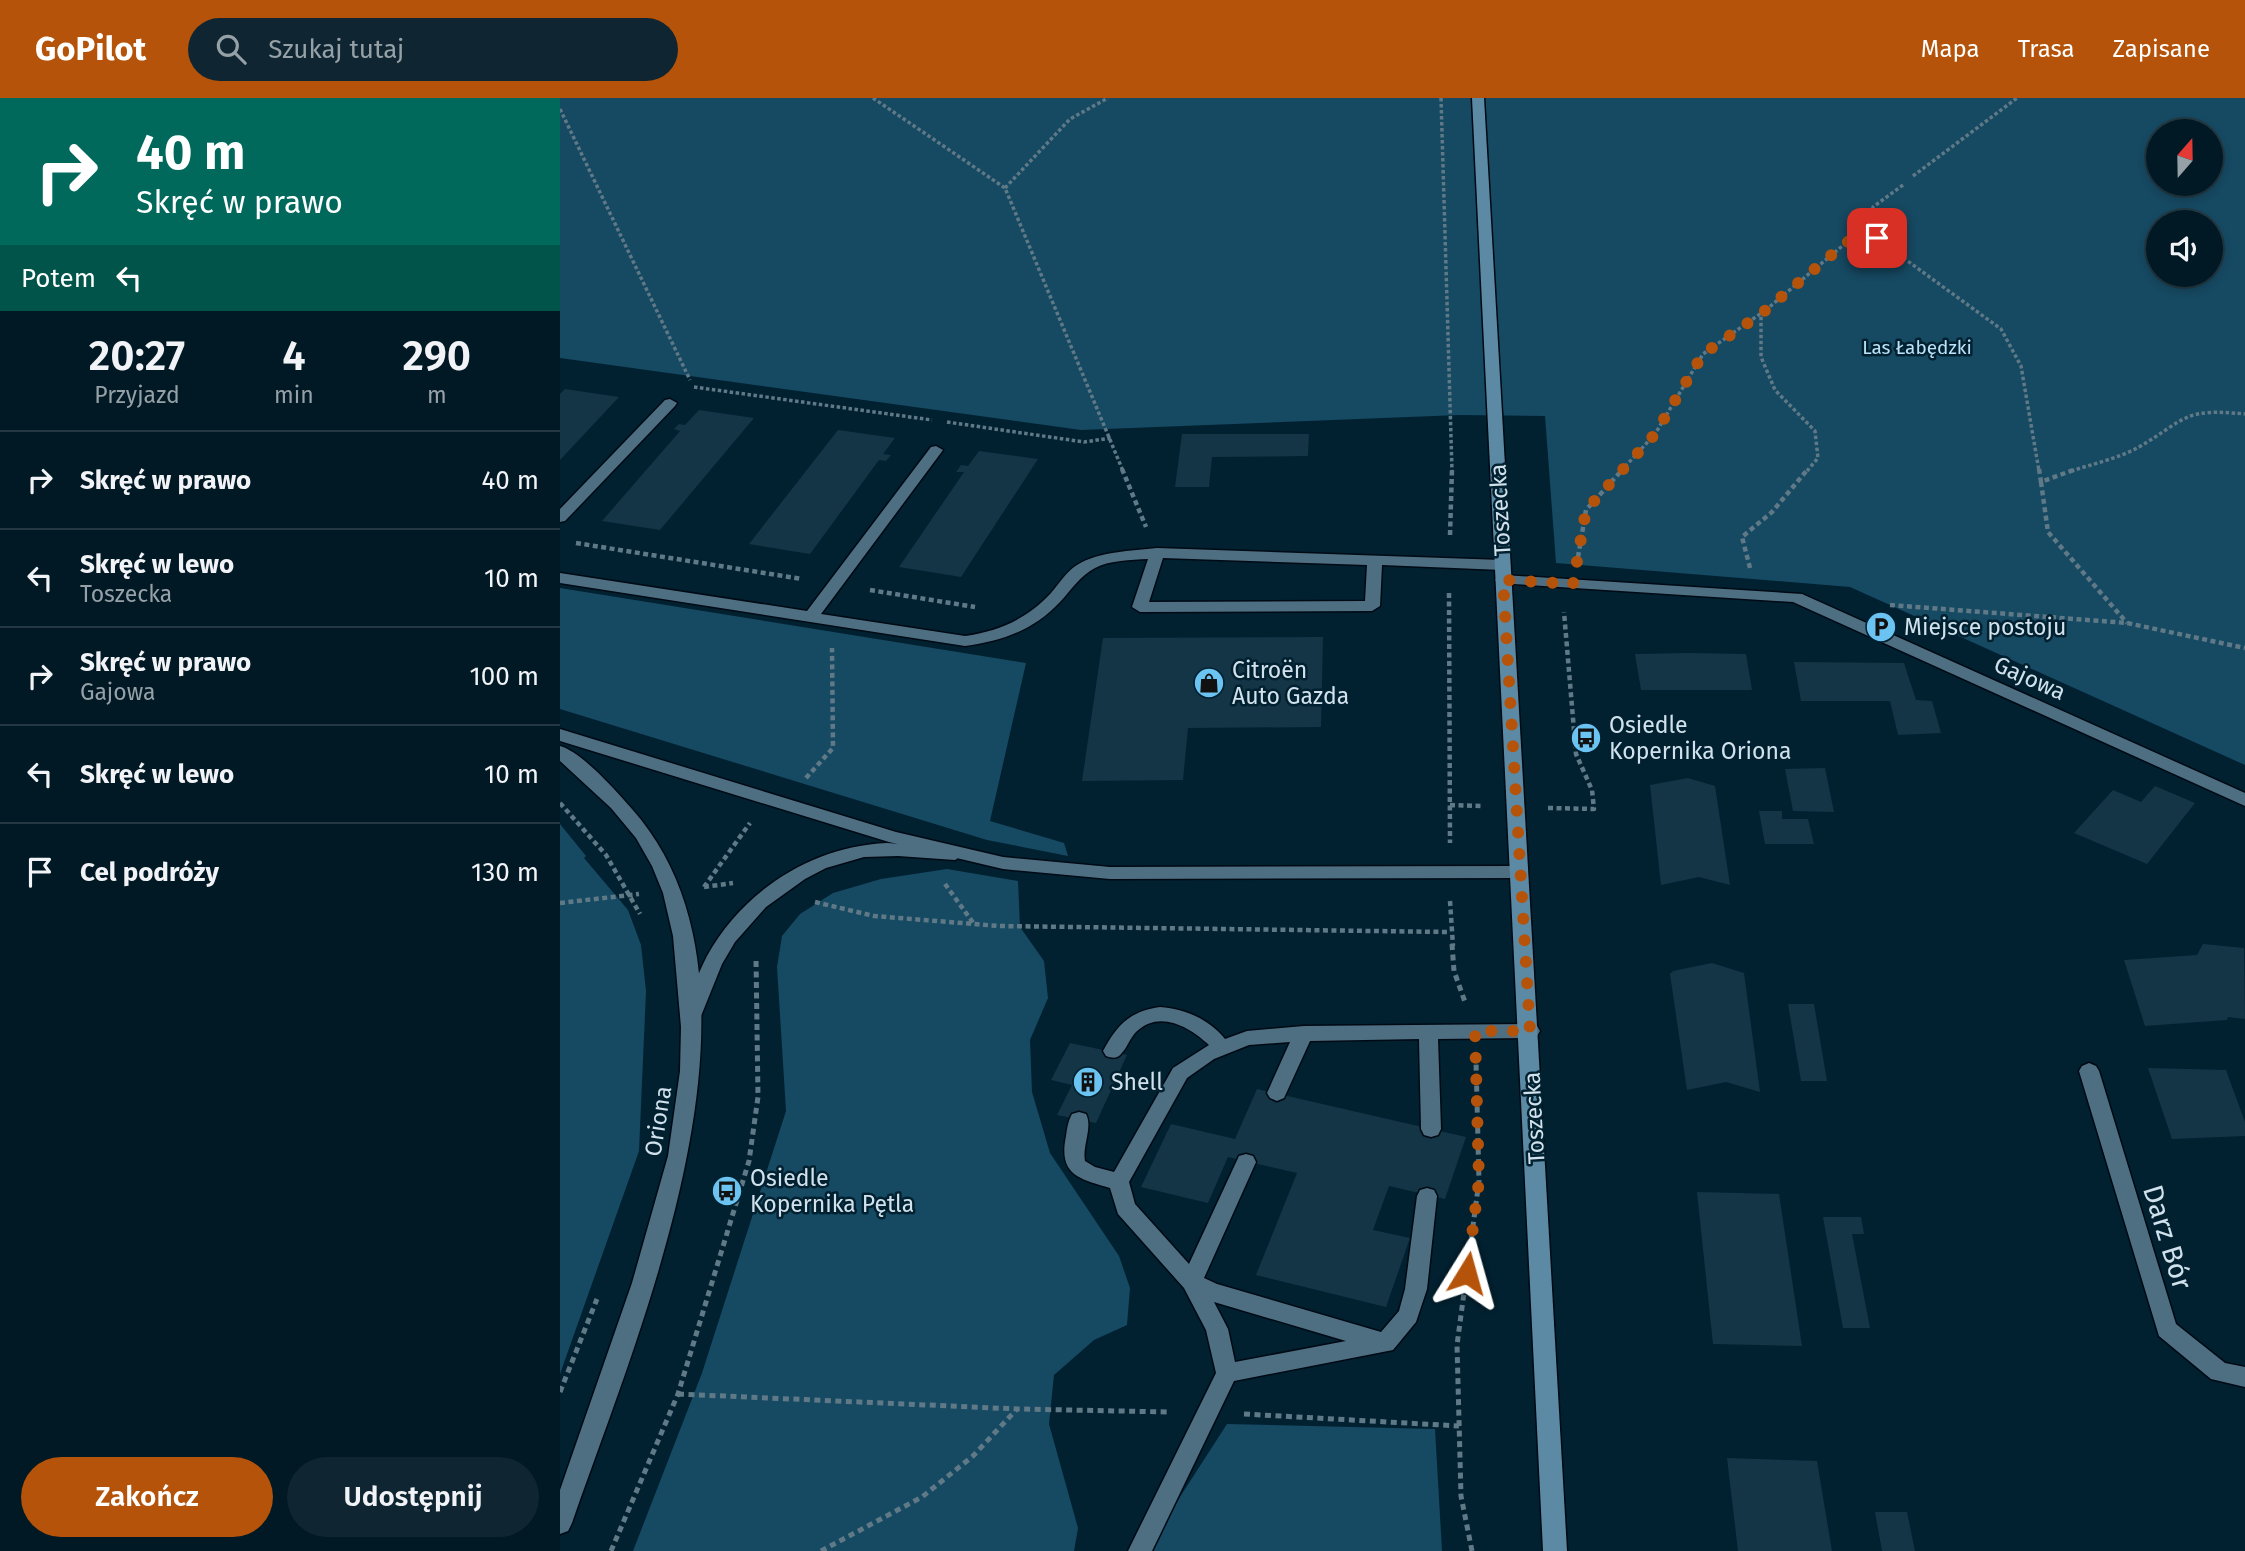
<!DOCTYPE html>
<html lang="pl">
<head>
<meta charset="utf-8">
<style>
	:root { --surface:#011925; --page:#0f2632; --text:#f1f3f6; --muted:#96a0a7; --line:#233842; --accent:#b45309 }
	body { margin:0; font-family:"Fira Sans",sans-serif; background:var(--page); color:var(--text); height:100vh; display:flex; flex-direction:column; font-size:26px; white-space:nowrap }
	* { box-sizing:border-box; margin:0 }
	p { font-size:23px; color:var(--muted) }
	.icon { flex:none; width:38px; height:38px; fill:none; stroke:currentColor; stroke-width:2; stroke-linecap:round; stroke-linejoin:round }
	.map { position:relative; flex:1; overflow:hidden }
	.sheet { display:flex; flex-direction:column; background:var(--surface); width:560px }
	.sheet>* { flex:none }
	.banner { background:#00695c; color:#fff; overflow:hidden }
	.needle { width:46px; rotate:20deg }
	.controls { position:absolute; left:1586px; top:21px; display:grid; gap:14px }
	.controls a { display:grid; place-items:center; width:77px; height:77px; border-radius:50%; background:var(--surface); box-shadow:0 4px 10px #0003,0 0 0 2px var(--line); font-size:35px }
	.pin { position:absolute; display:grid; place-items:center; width:60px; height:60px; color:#fff; margin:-30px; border-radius:14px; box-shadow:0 4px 10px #0006 }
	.me { position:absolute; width:77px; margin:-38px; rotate:8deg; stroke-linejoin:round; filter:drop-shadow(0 0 5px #0008) }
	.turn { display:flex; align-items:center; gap:24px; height:147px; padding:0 21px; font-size:32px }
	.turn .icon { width:91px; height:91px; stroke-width:2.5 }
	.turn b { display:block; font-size:49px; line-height:60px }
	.then { display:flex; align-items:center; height:66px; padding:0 21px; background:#0003; gap:14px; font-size:26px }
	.eta { display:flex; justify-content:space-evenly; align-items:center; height:119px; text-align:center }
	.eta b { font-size:42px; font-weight:600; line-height:49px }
	.cta { display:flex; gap:14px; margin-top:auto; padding:14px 21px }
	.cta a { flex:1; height:80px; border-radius:42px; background:var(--accent); color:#fff; font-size:28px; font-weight:600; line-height:80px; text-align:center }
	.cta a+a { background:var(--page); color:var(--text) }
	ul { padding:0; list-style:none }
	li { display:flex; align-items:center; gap:21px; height:98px; padding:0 21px; border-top:2px solid var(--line) }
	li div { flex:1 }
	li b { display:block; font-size:26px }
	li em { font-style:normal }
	header { display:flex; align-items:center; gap:42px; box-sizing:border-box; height:98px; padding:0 35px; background:var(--accent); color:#fff }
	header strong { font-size:33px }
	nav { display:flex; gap:38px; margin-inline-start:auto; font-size:24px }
	.search { width:490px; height:63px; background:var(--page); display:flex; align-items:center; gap:18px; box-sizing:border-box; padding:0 24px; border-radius:38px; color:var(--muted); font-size:26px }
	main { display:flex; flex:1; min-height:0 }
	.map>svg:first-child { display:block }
</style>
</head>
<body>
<header>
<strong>GoPilot</strong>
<div class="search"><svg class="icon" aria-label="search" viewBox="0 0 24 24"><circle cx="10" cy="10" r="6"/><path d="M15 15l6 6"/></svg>Szukaj tutaj</div>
<nav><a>Mapa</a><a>Trasa</a><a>Zapisane</a></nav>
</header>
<main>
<section class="sheet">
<div class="banner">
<div class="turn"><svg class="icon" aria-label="right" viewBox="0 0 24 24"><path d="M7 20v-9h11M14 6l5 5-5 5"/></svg><div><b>40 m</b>Skręć w prawo</div></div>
<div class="then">Potem<svg class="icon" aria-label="left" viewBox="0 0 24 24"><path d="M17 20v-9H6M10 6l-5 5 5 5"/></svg></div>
</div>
<div class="eta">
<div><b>20:27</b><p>Przyjazd</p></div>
<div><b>4</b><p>min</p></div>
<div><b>290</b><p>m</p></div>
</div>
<ul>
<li><svg class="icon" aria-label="right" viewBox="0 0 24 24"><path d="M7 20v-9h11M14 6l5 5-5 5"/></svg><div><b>Skręć w prawo</b></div><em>40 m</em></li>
<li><svg class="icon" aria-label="left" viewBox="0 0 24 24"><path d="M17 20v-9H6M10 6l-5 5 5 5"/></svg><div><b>Skręć w lewo</b><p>Toszecka</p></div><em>10 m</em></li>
<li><svg class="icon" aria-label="right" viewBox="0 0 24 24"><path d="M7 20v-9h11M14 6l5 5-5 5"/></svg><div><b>Skręć w prawo</b><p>Gajowa</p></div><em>100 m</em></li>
<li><svg class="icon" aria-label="left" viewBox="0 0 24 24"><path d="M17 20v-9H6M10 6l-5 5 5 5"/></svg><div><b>Skręć w lewo</b></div><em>10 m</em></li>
<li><svg class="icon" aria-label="arrive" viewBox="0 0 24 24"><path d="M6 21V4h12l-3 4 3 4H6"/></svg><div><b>Cel podróży</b></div><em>130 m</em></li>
</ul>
<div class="cta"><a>Zakończ</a><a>Udostępnij</a></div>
</section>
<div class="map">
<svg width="1685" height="1453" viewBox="0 0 1685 1453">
	<rect width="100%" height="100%" fill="#012131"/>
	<path fill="#164962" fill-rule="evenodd" d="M 0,0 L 1685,0 L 1685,667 L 1290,489 L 996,465 L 985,318 L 899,317 L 521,332 L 0,260 ZM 1598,33 L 1650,33 L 1650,86 L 1598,86 ZM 1598,124 L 1650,124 L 1650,177 L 1598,177 Z
		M 0,490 L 466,565 L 430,723 L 504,745 L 508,758 L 427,742 L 0,611 Z
		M 0,726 L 26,758 L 24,760 L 68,812 L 81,847 L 86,893 L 79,1053 L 0,1276 Z
		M 387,771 L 458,783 L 460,829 L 484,863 L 488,900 L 470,942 L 472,994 L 490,1055 L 559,1158 L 570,1190 L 567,1227 L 534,1242 L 494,1277 L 489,1326 L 518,1430 L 514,1453 L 73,1453 L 142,1275 L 226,1013 L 217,869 L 222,838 L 240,816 L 273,795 L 321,781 Z
		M 667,1326 L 875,1331 L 882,1453 L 585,1453 Z"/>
	<path fill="#143545" d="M 5,291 L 59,299 L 0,362 L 0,296 Z
		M 139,312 L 194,320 L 100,432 L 42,423 L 120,333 L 114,331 L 119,326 L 125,327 Z
		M 278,332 L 335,340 L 323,356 L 331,357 L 326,363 L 319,362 L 250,456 L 189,446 Z
		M 622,336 L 749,336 L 748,358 L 652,359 L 649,389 L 615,389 Z
		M 419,353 L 478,361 L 401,479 L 339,469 L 404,374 L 396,374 L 401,367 L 408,368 Z
		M 763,539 L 761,629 L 628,630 L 623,682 L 522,683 L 543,540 Z
		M 1128,555 L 1186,556 L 1192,592 L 1081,592 L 1075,556 Z
		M 1234,564 L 1344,565 L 1356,602 L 1372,603 L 1381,635 L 1338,637 L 1330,603 L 1241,603 Z
		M 1265,670 L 1274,714 L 1233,713 L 1225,671 Z
		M 1128,680 L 1155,688 L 1170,787 L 1139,779 L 1101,787 L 1090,687 Z
		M 1595,688 L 1635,705 L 1587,766 L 1514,735 L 1553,692 L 1581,704 Z
		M 1199,713 L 1222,713 L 1222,721 L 1248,721 L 1254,746 L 1205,746 Z
		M 1643,846 L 1684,850 L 1685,921 L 1668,919 L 1667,922 L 1585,928 L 1564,862 L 1637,857 Z
		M 1152,865 L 1184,875 L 1200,994 L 1166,984 L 1127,992 L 1110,876 L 1113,873 Z
		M 1228,906 L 1254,906 L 1267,983 L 1241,983 Z
		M 510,945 L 567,957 L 536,1025 L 497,1017 L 512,987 L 491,982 Z
		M 1588,970 L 1666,972 L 1685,1024 L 1685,1038 L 1612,1041 Z
		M 697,991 L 906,1039 L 885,1101 L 829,1088 L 813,1132 L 850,1140 L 826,1209 L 696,1177 L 737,1075 L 668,1059 L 648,1105 L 581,1089 L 611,1026 L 675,1041 Z
		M 1137,1094 L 1219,1096 L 1242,1248 L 1153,1246 Z
		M 1263,1119 L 1301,1119 L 1304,1136 L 1292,1136 L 1310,1230 L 1283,1230 Z
		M 1167,1360 L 1257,1363 L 1272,1453 L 1178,1453 Z
		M 1315,1414 L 1347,1414 L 1355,1453 L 1322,1453 Z"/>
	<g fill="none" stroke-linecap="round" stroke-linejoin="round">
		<g stroke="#000a15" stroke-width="3">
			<path id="service" d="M 110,301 L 117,305 L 115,308 L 5,423 L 0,424 L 0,411 L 105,302 Z
				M 376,348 L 383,352 L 261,516 L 405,538 C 439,533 467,521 491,495 C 499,486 506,474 517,467 C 540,453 571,453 597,450 L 942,462 L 950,467 L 942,472 L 822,467 L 820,508 L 812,513 L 580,514 L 572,509 L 588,461 C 570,462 551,462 535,470 C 520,478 511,492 500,504 C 474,532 442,543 405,548 L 0,485 L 0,475 L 247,513 L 371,349 ZM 603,460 L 807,467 L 805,503 L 589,504 Z
				M 327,745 L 395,750 L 404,756 L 395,762 L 338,758 L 304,759 L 266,770 L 245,781 L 206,809 L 175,844 L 162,866 L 139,923 L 125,923 L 122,918 C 131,898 137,877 147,858 C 183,793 252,748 327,745 Z
				M 600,909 C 625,911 649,921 665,941 L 687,933 L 744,928 L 970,926 L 977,928 L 980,933 L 977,938 L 970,940 L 878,941 L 881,1031 L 878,1037 L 871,1039 L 864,1037 L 861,1031 L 859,941 L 750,943 L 724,1000 L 717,1003 L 710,1000 L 707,995 L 730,944 L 689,947 L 654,961 L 627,980 L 569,1084 L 575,1106 L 629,1166 L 679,1058 L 686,1056 L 693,1058 L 696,1064 L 644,1180 L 657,1186 L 821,1234 L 839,1213 L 845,1191 L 857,1098 L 860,1092 L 867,1090 L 874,1092 L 877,1098 L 867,1191 L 856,1224 L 833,1252 L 674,1283 L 592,1453 L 568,1453 L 656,1275 L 646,1232 L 624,1190 L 558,1116 L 550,1090 C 519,1081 498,1077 506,1038 C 507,1031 508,1023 512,1016 L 519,1014 L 526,1016 C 533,1029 522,1048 525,1063 L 535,1069 L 554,1074 L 613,970 L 649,947 C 630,929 599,911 576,934 C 570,940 567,950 561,956 C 557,961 552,960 546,958 L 543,953 C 557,927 570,913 600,909 ZM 654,1204 L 786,1243 L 675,1264 L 668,1231 Z"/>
		</g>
		<g stroke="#000a15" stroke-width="3">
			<path id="minor" d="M 943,477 L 1242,496 L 1685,695 L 1685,708 L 1233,504 L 938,485 L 935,482 Z
				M 0,631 L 336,734 L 443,759 L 550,769 L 959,768 L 968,774 L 959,780 L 550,781 L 443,771 L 329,744 L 0,643 Z
				M 1529,965 L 1536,968 L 1539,973 L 1616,1226 L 1665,1265 L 1685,1269 L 1685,1289 L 1651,1281 L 1599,1238 L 1519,973 L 1522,968 Z"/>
		</g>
		<g stroke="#000a15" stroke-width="3">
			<path id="tertiary" d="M 0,648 C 22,654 56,693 72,711 C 230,889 78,1233 12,1425 L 8,1433 L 0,1436 L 0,1392 L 72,1185 L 108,1058 L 120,973 L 121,929 L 113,838 L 103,795 L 92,768 L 76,740 L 51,710 L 0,663 Z"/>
		</g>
		<g stroke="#000a15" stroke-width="3">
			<path id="secondary" d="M 912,0 L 924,0 L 1007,1453 L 983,1453 Z"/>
		</g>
		<path stroke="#607987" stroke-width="3.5" stroke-dasharray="3.5 2.5" stroke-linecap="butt" d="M 313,0 L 445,90 L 563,373
			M 881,0 L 892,373
			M 0,11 L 130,282
			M 1353,78 L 1457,0
			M 1343,87 L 1313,109 L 1316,140 L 1441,231 L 1461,268 L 1479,373
			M 445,90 L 510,21 L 548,0
			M 134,289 L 372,322
			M 387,324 L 524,344 L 551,340
			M 1061,373 L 1095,336 L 1143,256 L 1200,216
			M 1247,373 L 1258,360 L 1255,333 L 1215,292 L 1201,259 L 1201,216 L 1287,144 L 1316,140
			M 1511,373 C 1533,366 1559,360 1579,349 C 1628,320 1623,310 1685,316"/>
		<path stroke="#607987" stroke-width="4.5" stroke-dasharray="5 3.5" stroke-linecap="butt" d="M 562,371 L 586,429
			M 1479,371 L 1481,384 L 1516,371
			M 1481,384 L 1488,434 L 1567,525
			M 890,437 L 892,371
			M 16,445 L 242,481
			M 1018,459 L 1026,412 L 1063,371
			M 1190,470 L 1182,439 L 1212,414 L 1248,371
			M 310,492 L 415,509
			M 889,495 L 890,745
			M 1330,507 L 1567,525 L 1685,550
			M 246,680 L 273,650 L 272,550
			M 0,705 L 46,757 L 80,816
			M 890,707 L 923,708
			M 988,710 L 1034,711 L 1032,692 L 1016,656 L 1004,514
			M 385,786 L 414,826
			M 144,789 L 173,785
			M 144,789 L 190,725
			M 890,803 L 893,848
			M 255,804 L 314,818 L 439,828 L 889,834
			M 0,805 L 79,796"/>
		<path stroke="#607987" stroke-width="5" stroke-dasharray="6 4.5" stroke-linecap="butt" d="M 892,846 L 894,873 L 905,904
			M 0,1294 L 37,1201
			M 118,1296 L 458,1311 L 609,1314
			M 684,1316 L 899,1328
			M 51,1453 L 118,1296 L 189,1063 L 198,999 L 196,860
			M 261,1453 L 362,1399 L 413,1358 L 457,1311
			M 912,1453 L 901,1398 L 897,1247 L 919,1083 L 916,963"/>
		<use href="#service" fill="#4e6f82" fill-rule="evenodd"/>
		<use href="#minor" fill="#4e6f82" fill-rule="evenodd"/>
		<use href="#tertiary" fill="#4e6f82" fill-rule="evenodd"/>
		<use href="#secondary" fill="#5c8aa4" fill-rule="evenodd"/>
	</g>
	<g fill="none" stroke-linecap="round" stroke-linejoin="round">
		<path stroke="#b45309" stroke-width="12" stroke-dasharray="0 21.6" d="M 907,1175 L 919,1083 L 915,933 L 970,933 L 943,482 L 1013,486 L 1026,412 L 1095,336 L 1143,256 L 1201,216 L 1287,144 L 1317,140"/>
	</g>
	<defs>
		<g id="parking-disc" transform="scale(1.575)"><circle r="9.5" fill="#6bc3f2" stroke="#012131"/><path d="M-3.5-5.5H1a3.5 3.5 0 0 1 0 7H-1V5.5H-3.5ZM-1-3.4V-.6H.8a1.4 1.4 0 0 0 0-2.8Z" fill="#111"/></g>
		<g id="shop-disc" transform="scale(1.575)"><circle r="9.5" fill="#6bc3f2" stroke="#012131"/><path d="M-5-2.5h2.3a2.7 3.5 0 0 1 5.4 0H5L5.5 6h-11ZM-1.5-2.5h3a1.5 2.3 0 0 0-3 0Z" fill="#111"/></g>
		<g id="bus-disc" transform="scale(1.575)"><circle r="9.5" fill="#6bc3f2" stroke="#012131"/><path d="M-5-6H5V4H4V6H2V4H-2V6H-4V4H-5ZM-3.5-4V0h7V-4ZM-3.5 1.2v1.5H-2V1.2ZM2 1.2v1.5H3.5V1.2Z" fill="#111"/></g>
		<g id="building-disc" transform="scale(1.575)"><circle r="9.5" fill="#6bc3f2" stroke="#012131"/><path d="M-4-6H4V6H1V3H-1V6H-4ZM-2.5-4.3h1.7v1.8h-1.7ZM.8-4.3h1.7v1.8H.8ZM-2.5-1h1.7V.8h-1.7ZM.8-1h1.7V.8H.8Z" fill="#111"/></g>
	</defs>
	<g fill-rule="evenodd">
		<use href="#parking-disc" x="1321" y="529"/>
		<use href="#shop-disc" x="649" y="585"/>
		<use href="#bus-disc" x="1026" y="640"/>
		<use href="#building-disc" x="528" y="984"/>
		<use href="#bus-disc" x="167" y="1093"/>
	</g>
	<g text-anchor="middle" stroke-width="5" stroke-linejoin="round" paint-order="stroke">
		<g font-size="19" fill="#bae2f9" stroke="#012131">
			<text x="1357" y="256">Las Łabędzki</text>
		</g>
		<g font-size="23" fill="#d1e2ed" stroke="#012131">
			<text transform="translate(940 412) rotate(-93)" y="8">Toszecka</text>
			<text transform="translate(1470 580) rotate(24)" y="8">Gajowa</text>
			<text transform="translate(974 1020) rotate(-93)" y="8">Toszecka</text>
			<text transform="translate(98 1023) rotate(-81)" y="8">Oriona</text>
		</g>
		<g font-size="23" fill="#d1e2ed" stroke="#012131" text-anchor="start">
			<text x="1344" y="537">Miejsce postoju</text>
			<text x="672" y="580">Citroën<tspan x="672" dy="26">Auto Gazda</tspan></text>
			<text x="1049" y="635">Osiedle<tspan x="1049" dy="26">Kopernika Oriona</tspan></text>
			<text x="551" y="992">Shell</text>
			<text x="190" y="1088">Osiedle<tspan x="190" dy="26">Kopernika Pętla</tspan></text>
		</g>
		<g font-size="28" fill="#d1e2ed" stroke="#012131">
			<text transform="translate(1608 1139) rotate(73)" y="10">Darz Bór</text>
		</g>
	</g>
</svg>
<div class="controls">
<a><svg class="needle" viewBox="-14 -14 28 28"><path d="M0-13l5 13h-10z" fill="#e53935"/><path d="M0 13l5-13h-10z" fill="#96a0a7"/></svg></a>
<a><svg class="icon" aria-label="sound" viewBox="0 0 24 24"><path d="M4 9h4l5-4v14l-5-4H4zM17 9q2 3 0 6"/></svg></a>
</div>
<div class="pin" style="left:1317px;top:140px;background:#d93025"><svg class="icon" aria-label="arrive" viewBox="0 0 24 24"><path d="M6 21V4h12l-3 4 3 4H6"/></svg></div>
<svg class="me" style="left:907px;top:1175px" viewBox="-20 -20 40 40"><path d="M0-17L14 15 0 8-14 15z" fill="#b45309" stroke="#fff" stroke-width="4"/></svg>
</div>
</main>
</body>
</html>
